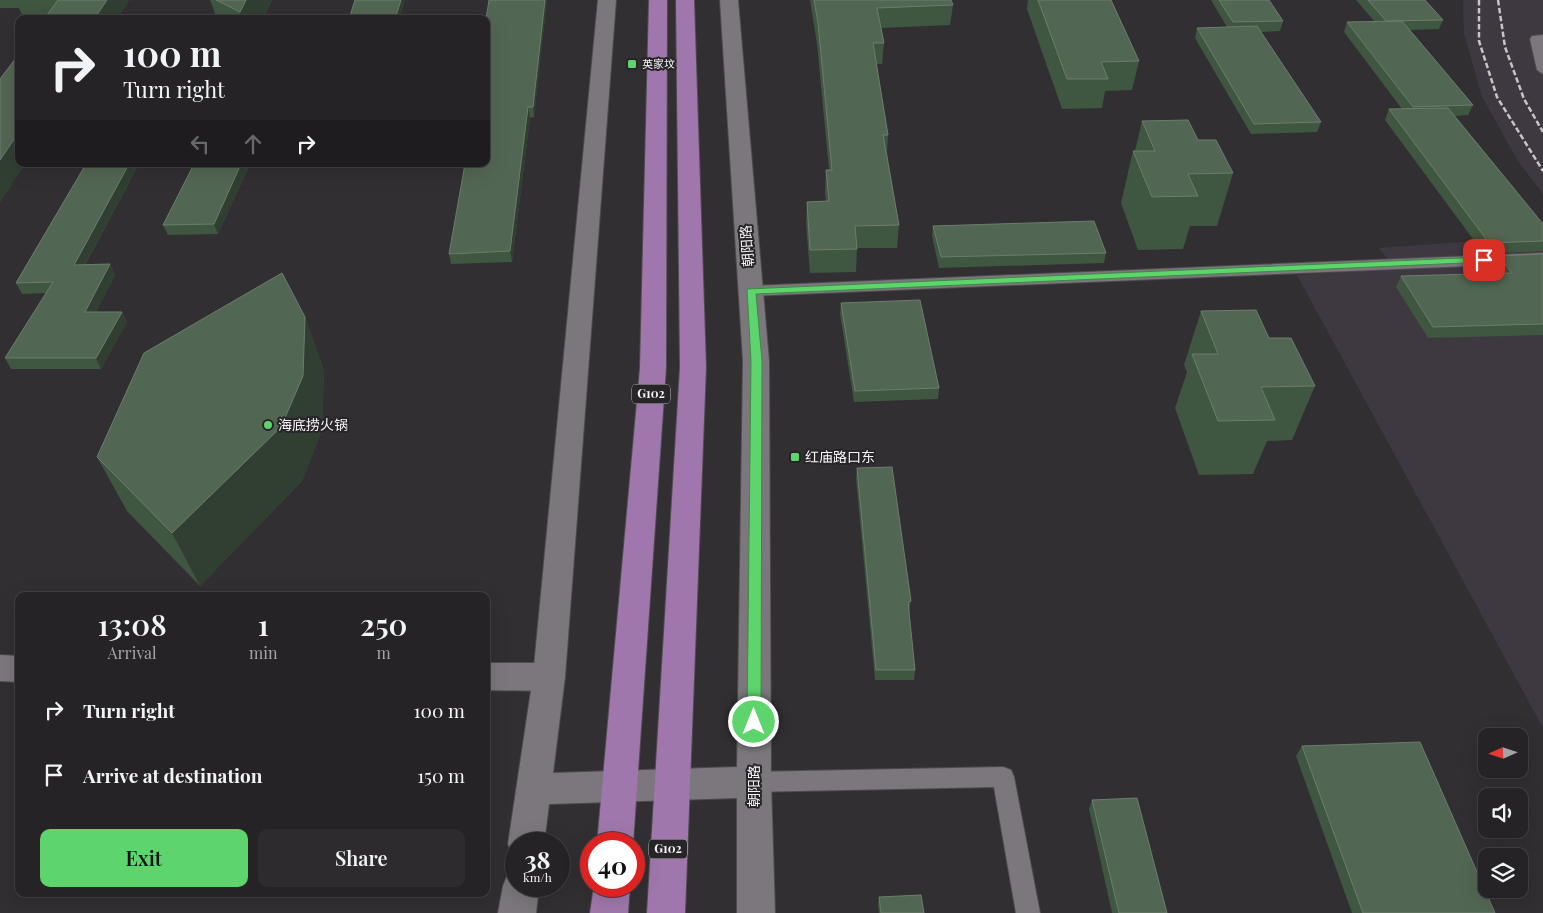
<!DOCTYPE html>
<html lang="en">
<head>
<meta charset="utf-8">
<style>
	:root { --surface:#262326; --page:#2e2b2e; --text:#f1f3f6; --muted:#a4a4a7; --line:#424043; --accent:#5ed56c }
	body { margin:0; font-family:"Playfair Display","Noto Sans SC",serif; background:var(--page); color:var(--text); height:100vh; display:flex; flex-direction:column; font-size:19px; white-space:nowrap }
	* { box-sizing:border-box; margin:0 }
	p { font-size:16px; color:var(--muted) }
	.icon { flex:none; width:28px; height:28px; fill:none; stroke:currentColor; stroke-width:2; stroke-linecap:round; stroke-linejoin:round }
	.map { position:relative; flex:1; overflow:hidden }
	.panel { position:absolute; left:15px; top:592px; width:475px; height:305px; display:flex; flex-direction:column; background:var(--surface); border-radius:10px; box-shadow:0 5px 20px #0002,0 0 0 1px var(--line) }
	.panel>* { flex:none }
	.top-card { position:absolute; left:15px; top:15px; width:475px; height:152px; border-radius:10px; box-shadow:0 5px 20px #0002,0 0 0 1px var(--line); background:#262326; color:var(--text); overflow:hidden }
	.needle { width:32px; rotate:267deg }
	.controls { position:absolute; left:1478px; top:728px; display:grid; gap:10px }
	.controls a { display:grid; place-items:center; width:50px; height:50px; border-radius:10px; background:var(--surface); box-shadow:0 5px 20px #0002,0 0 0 1px var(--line); font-size:25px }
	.speed { position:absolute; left:505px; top:832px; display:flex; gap:10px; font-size:25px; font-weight:700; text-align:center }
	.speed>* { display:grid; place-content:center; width:65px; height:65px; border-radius:50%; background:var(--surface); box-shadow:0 5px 20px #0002,0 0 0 1px var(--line); line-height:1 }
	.speed small { font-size:12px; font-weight:400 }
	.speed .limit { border:8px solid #d22; background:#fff; color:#111 }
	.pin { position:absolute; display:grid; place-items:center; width:42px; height:42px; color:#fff; margin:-21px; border-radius:10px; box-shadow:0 2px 8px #0006 }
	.me { position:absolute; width:55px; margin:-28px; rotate:0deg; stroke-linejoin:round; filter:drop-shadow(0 0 4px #0008) }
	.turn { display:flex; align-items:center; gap:18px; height:105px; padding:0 25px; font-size:22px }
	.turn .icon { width:65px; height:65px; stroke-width:2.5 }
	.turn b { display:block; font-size:35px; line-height:42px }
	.lanes { display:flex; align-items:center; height:48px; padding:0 25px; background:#0003; justify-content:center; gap:25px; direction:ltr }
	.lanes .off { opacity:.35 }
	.eta { display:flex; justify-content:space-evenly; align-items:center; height:85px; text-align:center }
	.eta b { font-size:30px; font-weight:600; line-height:35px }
	.primary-button { display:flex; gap:10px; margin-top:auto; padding:10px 25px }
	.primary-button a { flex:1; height:58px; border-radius:10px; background:var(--accent); color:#111; font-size:20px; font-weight:600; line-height:58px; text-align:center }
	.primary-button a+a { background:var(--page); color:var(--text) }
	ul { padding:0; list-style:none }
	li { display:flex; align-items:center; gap:15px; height:65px; padding:0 25px }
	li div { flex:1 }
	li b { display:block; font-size:19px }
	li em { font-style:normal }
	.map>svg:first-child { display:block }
</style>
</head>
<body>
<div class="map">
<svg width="1543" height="913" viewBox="0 0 1543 913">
	<rect width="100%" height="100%" fill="#322f33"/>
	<path fill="#3e3841" d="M 1463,0 L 1543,0 L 1543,194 L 1518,161 L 1482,97 L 1464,33 Z
		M 1543,236 L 1543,728 L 1297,275 L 1395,268 L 1379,248 Z"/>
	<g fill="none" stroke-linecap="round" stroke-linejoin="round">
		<g stroke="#4f4c50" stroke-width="2">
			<path id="service" d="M 1543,35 L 1543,74 L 1537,70 L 1530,39 L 1532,36 Z
				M 1543,253 L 1543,263 L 750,296 L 742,291 L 750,286 Z
				M 1003,767 L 1011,770 L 1014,777 L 1040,913 L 1016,913 L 994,787 L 754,792 L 746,789 L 743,782 L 746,775 L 754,772 Z"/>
		</g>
		<g stroke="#4f4c50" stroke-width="2">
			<path id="minor" d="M 0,655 L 19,656 L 19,682 L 0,681 Z
				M 486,663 L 549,663 L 560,667 L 565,677 L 560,687 L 549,691 L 486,690 Z"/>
		</g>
		<g stroke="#4f4c50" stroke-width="2">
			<path id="tertiary" d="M 598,0 L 616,0 L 565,677 L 553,773 L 737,767 L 743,361 L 720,0 L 738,0 L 769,361 L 771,782 L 775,913 L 737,913 L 737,798 L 549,804 L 544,844 L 516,844 L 516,857 L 513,856 L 508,844 L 533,677 Z
				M 516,870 L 516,886 L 539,886 L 536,913 L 498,913 L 503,886 L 508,874 Z"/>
		</g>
		<g stroke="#4f4c50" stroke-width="2">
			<path id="trunk" d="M 649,0 L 667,0 L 666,368 L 633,844 L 597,844 L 640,368 Z
				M 676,0 L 694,0 L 706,367 L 685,913 L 647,913 L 680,367 Z
				M 594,886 L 630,886 L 628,913 L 590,913 Z"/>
		</g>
		<use href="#service" fill="#7b777c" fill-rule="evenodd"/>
		<use href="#minor" fill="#7b777c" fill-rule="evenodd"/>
		<use href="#tertiary" fill="#7b777c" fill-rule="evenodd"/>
		<use href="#trunk" fill="#a077ac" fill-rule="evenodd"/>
		<path stroke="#c6c4c7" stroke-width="2.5" stroke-dasharray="5.5 2.5" stroke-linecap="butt" d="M 1479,0 L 1479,41 L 1497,97 L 1543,171
			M 1498,0 L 1505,47 L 1524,99 L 1543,132"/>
	</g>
	<path fill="#3f5640" d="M 0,0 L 129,0 L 117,19 L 44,19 L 46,16 L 23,17 L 19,8 L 0,8 Z
		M 210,0 L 272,0 L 263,19 L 217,19 Z
		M 489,0 L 547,0 L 534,117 L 530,118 L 512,262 L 451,264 L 449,254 L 486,164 Z
		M 810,0 L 951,0 L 953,5 L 950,25 L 881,28 L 884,43 L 882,64 L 876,64 L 888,135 L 887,152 L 899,225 L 897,248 L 857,248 L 856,272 L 810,273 L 806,224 L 807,202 L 826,201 L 825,193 L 826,170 L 829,170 L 817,44 Z
		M 1028,0 L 1111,0 L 1139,61 L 1132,90 L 1105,91 L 1102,108 L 1062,109 L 1027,9 Z
		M 1211,0 L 1269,0 L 1283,21 L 1280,31 L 1260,32 L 1321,122 L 1317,132 L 1251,134 L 1195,38 L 1197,28 L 1227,27 Z
		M 1356,0 L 1425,0 L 1443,20 L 1439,29 L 1410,30 L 1473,105 L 1468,115 L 1455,116 L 1543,224 L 1543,251 L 1484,254 L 1385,120 L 1389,109 L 1402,109 L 1344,32 L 1347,22 L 1375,22 Z
		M 1142,121 L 1198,140 L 1233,173 L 1217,226 L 1190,226 L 1183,249 L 1138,250 L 1121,203 L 1133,151 L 1135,151 Z
		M 86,164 L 139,164 L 85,265 L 110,264 L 115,275 L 96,312 L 122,312 L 127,322 L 101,369 L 11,369 L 5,358 L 46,293 L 22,294 L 16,283 Z
		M 194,164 L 250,164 L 218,234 L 168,235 L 163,225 Z
		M 303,164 L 358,164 L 304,166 Z
		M 933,226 L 1106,253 L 1104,263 L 939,268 L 932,236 Z
		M 1543,254 L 1543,335 L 1428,338 L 1396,287 L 1401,276 L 1499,274 L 1494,267 L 1499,256 Z
		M 841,303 L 939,388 L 938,399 L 854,402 L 840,314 Z
		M 1201,311 L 1269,338 L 1315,386 L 1292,440 L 1267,441 L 1253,474 L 1199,475 L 1175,408 L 1187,372 L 1184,365 Z
		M 305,317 L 324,371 L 322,430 L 302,481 L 200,586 L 127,511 L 97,457 Z
		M 857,468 L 911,601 L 909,612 L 915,670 L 914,680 L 875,680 L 856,479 Z
		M 1302,746 L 1495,913 L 1352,913 L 1296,756 Z
		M 1092,800 L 1167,913 L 1112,913 L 1089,809 Z
		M 879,897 L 924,913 L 879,913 L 878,906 Z"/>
	<path fill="#313f32" d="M 107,0 L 129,0 L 117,19 L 94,19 Z
		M 246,0 L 272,0 L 263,19 L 242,19 L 240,12 Z
		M 401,0 L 405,0 L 400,19 L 395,19 Z
		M 545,0 L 547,0 L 534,117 L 533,107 Z
		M 528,107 L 530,118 L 512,262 L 510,251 Z
		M 19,132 L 19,164 L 25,164 L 0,203 L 0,160 Z
		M 129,164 L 139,164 L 79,275 L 74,265 Z
		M 241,164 L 250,164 L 218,234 L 214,224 Z
		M 110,264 L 115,275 L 91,322 L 85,312 Z
		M 122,312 L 127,322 L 101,369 L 96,358 Z
		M 305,317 L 324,371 L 322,430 L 302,481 L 200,586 L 172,533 Z"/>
	<path fill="#526753" stroke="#6c7d6d" d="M 58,0 L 107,0 L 94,19 L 44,19 Z
		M 216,0 L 246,0 L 240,12 Z
		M 355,0 L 401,0 L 395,19 L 349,19 Z
		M 489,0 L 545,0 L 533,107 L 528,107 L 510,251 L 449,254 L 465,164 L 486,164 L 486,19 Z
		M 814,0 L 951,0 L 953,5 L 877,8 L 884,43 L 873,43 L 888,135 L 883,135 L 899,225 L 855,226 L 857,249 L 810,250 L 807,202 L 829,201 L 826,170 L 832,170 L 818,23 Z
		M 1038,0 L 1111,0 L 1139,61 L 1101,62 L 1108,79 L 1067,79 Z
		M 1219,0 L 1269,0 L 1283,21 L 1233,22 Z
		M 1368,0 L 1425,0 L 1443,20 L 1386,21 Z
		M 1402,21 L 1473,105 L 1413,107 L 1347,22 Z
		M 1257,26 L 1321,122 L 1254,124 L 1197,28 Z
		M 19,54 L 19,132 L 0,160 L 0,79 Z
		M 1448,108 L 1543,224 L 1543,241 L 1489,243 L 1389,109 Z
		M 1188,120 L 1198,140 L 1216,140 L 1233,173 L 1188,174 L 1198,196 L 1152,197 L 1133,151 L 1155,151 L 1142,121 Z
		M 86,164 L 129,164 L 74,265 L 110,264 L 85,312 L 122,312 L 96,358 L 5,358 L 53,282 L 16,283 Z
		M 194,164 L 241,164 L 214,224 L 163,225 Z
		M 1094,221 L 1106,253 L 941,257 L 933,226 Z
		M 1543,254 L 1543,324 L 1433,327 L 1401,276 L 1512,273 L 1499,256 Z
		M 282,273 L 305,317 L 303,376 L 281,427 L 172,533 L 97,457 L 144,353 Z
		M 920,300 L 939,388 L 855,391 L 841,303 Z
		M 1256,310 L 1269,338 L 1291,338 L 1315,386 L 1261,387 L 1275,420 L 1218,421 L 1192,354 L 1218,354 L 1201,311 Z
		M 892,467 L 911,601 L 908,602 L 915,670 L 876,670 L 857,468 Z
		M 1420,742 L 1495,913 L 1363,913 L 1302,746 Z
		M 1137,798 L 1167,913 L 1119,913 L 1092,800 Z
		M 921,895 L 924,913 L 881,913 L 879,897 Z"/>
	<path fill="#5ed56c" stroke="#3d8a46" d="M 1484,257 L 1488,260 L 1487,262 L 756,294 L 762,361 L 761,722 L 759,727 L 749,727 L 747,722 L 751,361 L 747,289 Z"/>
	<g fill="#5ed56c" stroke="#282529" stroke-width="2">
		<rect x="627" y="59" width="10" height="10" rx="2.5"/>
		<circle cx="268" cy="425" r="5"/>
		<rect x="790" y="452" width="10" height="10" rx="2.5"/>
	</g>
	<g text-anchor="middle" stroke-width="4" stroke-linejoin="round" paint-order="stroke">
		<g font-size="11" fill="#f6f4f7" stroke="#282529" text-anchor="start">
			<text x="642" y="68">英家坟</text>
		</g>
		<g fill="#282529" stroke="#b8b6b9" stroke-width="1">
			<rect x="632" y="384.5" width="38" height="19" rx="4"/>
			<rect x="649" y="839.5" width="38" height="19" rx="4"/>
		</g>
		<g font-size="12" font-weight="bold" fill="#f6f4f7">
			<text x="651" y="398">G102</text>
			<text x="668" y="853">G102</text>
		</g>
		<g font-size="14" fill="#f6f4f7" stroke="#282529">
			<text transform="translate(747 246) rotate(-94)" y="5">朝阳路</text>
			<text transform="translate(754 786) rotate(-90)" y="5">朝阳路</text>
		</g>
		<g font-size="14" fill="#f6f4f7" stroke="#282529" text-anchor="start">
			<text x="278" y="430">海底捞火锅</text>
			<text x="805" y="462">红庙路口东</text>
		</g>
	</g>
</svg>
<div class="controls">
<a><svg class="needle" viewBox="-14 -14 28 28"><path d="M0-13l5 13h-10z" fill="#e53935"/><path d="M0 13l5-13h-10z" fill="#a4a4a7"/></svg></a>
<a><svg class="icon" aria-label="sound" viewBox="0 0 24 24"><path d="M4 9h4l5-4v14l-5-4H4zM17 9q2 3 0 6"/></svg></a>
<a><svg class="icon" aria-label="layers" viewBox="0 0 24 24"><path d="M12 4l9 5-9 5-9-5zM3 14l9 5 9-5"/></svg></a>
</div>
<div class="speed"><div>38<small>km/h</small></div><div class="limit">40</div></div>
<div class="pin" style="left:1484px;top:260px;background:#d93025"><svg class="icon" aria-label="arrive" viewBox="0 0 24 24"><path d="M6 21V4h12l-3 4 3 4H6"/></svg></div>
<svg class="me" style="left:754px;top:722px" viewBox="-20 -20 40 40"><circle r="17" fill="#5ed56c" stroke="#fff" stroke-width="3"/><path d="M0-11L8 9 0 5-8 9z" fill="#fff"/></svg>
<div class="top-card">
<div class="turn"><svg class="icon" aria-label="right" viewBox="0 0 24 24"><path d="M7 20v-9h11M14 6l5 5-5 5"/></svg><div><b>100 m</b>Turn right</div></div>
<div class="lanes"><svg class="icon off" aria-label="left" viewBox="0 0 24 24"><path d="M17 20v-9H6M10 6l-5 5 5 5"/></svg><svg class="icon off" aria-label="ahead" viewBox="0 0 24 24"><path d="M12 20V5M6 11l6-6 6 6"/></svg><svg class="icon" aria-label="right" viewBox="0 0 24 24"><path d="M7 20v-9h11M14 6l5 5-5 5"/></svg></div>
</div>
<section class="panel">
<div class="eta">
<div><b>13:08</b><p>Arrival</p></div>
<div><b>1</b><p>min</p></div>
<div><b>250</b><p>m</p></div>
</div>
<ul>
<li><svg class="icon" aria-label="right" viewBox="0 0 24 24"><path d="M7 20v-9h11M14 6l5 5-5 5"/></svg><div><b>Turn right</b></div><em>100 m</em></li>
<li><svg class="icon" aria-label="arrive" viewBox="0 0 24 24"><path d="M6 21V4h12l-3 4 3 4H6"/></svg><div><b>Arrive at destination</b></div><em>150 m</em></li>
</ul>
<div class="primary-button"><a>Exit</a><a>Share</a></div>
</section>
</div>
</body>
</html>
